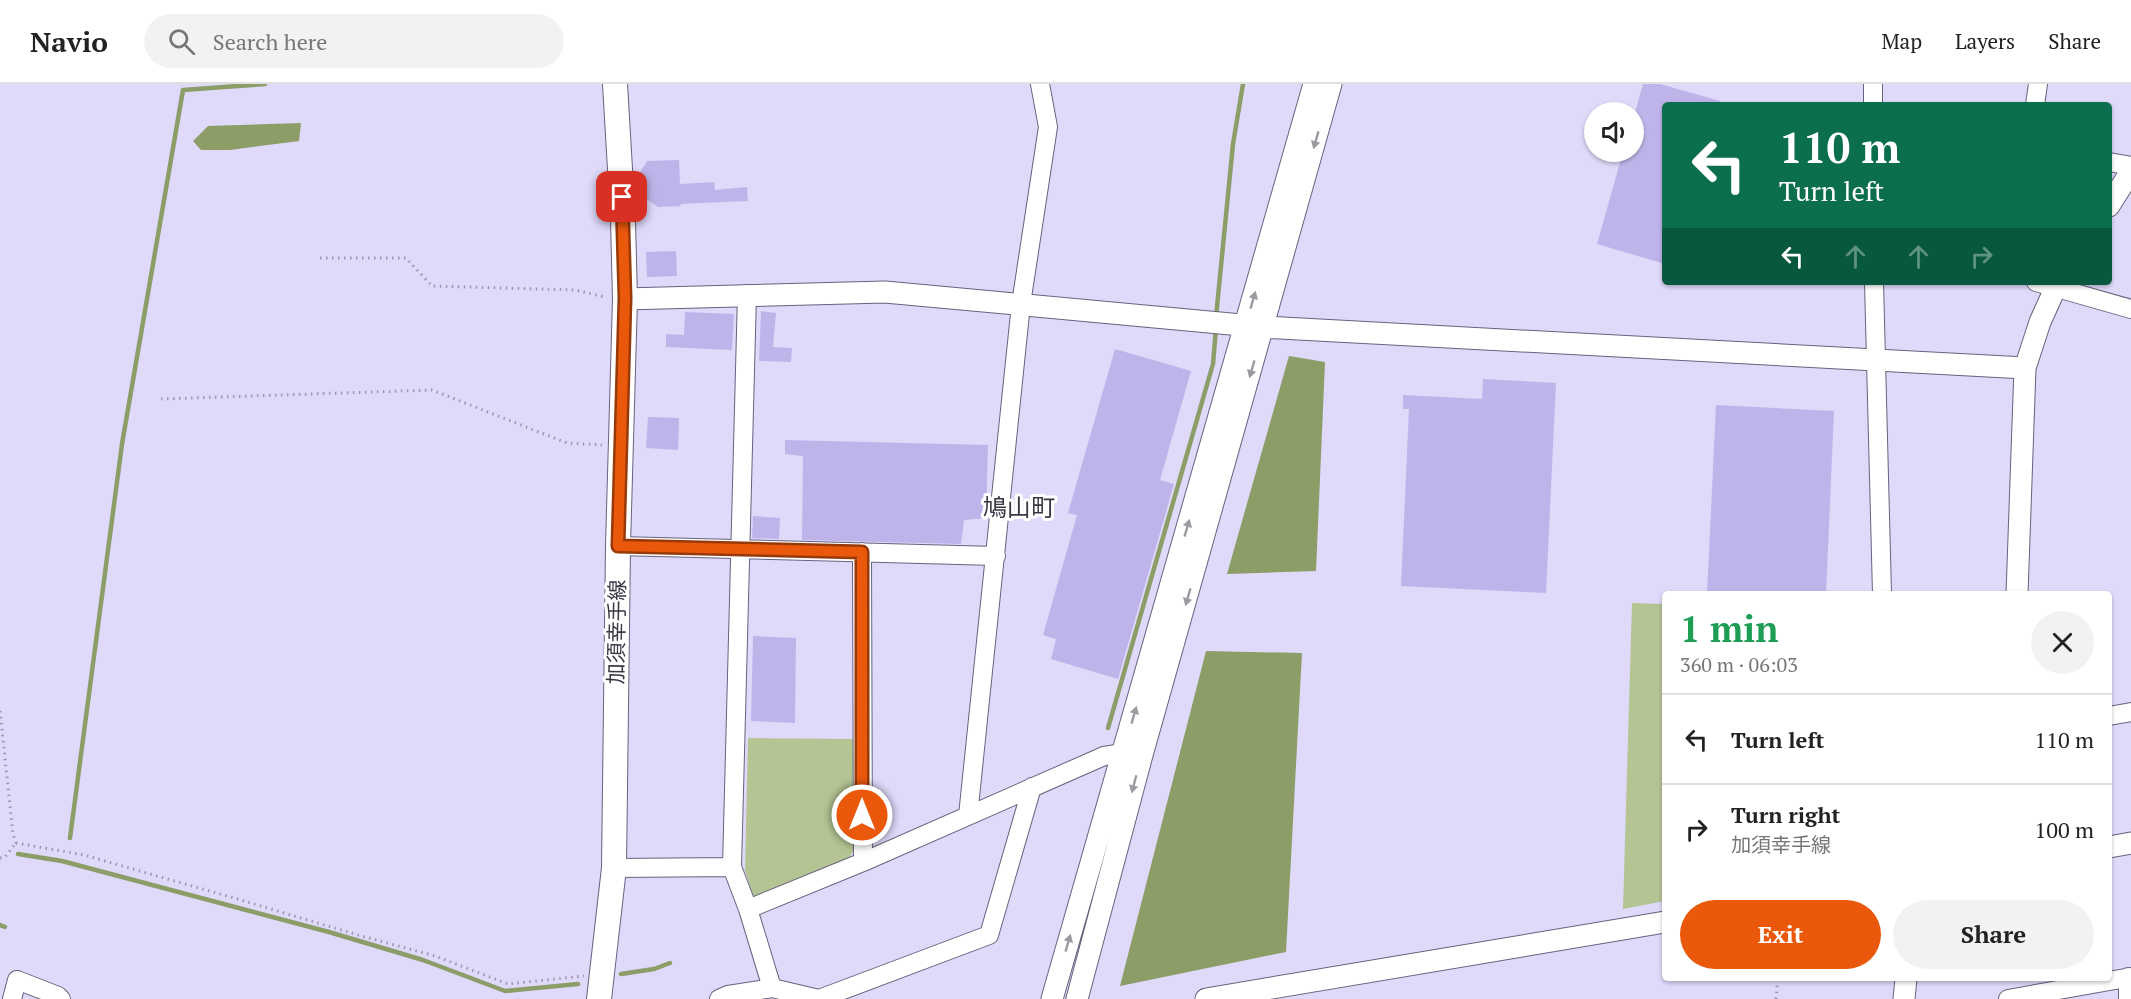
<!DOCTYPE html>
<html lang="en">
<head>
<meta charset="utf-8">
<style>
	:root { --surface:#fff; --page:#f2f2f2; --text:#222; --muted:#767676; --line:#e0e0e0; --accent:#ea580c }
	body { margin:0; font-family:"PT Serif","Noto Sans JP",serif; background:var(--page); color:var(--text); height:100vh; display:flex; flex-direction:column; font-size:22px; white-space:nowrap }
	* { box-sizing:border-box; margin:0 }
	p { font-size:20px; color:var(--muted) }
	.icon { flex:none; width:33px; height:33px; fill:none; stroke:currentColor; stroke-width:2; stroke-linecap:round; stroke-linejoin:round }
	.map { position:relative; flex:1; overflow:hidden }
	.details { position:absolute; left:1662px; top:507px; width:450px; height:390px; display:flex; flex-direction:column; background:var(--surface); border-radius:6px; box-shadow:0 2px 4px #0004 }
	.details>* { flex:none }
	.top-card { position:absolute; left:1662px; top:18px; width:450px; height:183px; border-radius:6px; box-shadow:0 2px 4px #0004; background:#0b6e4f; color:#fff; overflow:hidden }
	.tools { position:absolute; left:1584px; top:18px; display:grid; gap:12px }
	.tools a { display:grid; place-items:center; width:60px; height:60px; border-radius:50%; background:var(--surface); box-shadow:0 2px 4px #0004; font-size:30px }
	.pin { position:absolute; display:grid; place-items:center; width:51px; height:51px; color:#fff; margin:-26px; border-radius:12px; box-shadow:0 3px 9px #0006 }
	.me { position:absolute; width:66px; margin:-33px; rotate:0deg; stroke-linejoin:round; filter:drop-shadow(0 0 4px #0008) }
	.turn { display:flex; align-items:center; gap:21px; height:126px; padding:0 18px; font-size:27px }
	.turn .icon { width:78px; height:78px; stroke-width:2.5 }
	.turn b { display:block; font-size:42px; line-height:51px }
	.lanes { display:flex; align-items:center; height:57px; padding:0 18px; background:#0003; justify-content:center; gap:30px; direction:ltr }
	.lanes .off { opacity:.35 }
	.round { display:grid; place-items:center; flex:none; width:63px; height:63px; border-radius:32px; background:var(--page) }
	.headline { display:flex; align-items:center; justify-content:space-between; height:102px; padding:0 18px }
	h1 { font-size:36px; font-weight:600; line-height:45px; color:#1e9e55 }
	.cta { display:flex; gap:12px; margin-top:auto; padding:12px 18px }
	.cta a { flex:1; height:69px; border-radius:36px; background:var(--accent); color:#fff; font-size:24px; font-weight:600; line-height:69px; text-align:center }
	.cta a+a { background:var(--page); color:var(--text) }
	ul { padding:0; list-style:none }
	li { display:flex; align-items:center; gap:18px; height:90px; padding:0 18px; border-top:2px solid var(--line) }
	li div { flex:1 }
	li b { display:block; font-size:22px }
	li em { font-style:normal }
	header { display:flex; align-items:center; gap:36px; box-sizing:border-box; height:84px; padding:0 30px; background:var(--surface); border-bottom:2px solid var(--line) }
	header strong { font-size:28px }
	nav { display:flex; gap:33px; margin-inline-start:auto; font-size:21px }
	.search { width:420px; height:54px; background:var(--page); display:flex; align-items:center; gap:15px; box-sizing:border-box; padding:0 21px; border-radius:33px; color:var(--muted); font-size:22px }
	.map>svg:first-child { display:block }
</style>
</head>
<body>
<header>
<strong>Navio</strong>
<div class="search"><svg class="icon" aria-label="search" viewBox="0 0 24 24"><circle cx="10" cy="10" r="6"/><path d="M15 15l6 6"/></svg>Search here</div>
<nav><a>Map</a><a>Layers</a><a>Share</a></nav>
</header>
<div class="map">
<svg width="2131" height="915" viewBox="0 0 2131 915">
	<rect width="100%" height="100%" fill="#dfd9fa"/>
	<path fill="#b4c493" d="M 1632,519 L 1665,520 L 1665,817 L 1623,825 Z
		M 748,654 L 855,655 L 855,764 L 849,774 L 753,813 L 745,786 Z"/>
	<path fill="#8c9d68" d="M 301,39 L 299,57 L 230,66 L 201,66 L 193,57 L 208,42 Z
		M 1289,272 L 1325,278 L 1316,487 L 1227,490 Z
		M 1206,567 L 1302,569 L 1286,868 L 1120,902 Z"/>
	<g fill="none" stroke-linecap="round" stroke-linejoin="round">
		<path stroke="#8c9d68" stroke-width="4.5" d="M 1216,233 L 1233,60 L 1243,0
			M 1108,644 L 1213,280 L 1216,244
			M 70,754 L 122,360 L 183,6 L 265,0
			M 18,770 L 62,777 L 329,848 L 423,876 L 505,907 L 578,900
			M 0,841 L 5,843
			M 621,890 L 654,885 L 670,879"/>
	</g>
	<path fill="#beb4ea" d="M 1643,0 L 1660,0 L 1720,17 L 1720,21 L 1665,21 L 1665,180 L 1597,160 L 1623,68 L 1634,68 L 1634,32 Z
		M 679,76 L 680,100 L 714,98 L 715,106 L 747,103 L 748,117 L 680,120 L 681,122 L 658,123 L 638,109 L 635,97 L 647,77 Z
		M 676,167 L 677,192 L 647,193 L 646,168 Z
		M 761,227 L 776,229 L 773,263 L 792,264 L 791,278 L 759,277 Z
		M 685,228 L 734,230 L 732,266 L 666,263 L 666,250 L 684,251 Z
		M 1115,265 L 1191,287 L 1160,396 L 1174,400 L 1118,595 L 1051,575 L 1056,555 L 1043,551 L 1077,431 L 1068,429 Z
		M 1483,295 L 1556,299 L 1546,509 L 1401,502 L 1409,325 L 1403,325 L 1403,311 L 1482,315 Z
		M 1716,321 L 1834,327 L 1826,510 L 1707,510 Z
		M 648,333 L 679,334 L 678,366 L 646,364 Z
		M 785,356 L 988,361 L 986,434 L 964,436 L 961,460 L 802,456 L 803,372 L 785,370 Z
		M 753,432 L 780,434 L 779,455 L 752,454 Z
		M 753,552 L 796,554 L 795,639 L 751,637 Z"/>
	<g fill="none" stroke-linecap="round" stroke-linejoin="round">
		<g stroke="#67627e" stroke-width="20">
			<path id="minor" d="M 1873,21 L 1873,0
				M 2035,21 L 2038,0
				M 2109,78 L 2131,82
				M 1874,198 L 1882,510
				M 2036,198 L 2131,225
				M 747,210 L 732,783 L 748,825 L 863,778 L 1104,672 L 1123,669 L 1134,670
				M 618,462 L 996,472
				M 862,468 L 863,778
				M 2109,632 L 2131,628
				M 968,732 L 1021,220 L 1048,43 L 1040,0
				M 614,784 L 732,783
				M 748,825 L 772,904
				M 2128,893 L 2128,915
				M 12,915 L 17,896 L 58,912 L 61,915
				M 719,915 L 728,911 L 772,904 L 819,915 L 989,851 L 1032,703
				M 2008,915 L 2131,893"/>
		</g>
		<g stroke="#67627e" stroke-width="23">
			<path id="tertiary" d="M 2109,122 L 2131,87
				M 625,215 L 885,208 L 1263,243 L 2025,284
				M 2017,510 L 2025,284 L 2040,238 L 2058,198
				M 2109,763 L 2131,759
				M 1052,915 L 1314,0
				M 1077,915 L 1142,671 L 1331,0
				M 1206,915 L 1665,838
				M 1904,915 L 1906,894"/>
		</g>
		<g stroke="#67627e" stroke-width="26">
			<path id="secondary" d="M 599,915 L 614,784 L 618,462 L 625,215 L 623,136 L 615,0"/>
		</g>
		<path stroke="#9c97b0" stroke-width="3" stroke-dasharray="1.5 4.5" stroke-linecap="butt" d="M 320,174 L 406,174 L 432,202 L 575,206 L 605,213
			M 161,315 L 432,306 L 567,359 L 602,361
			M 0,627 L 13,750 L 16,759
			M 16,759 L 84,771 L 234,814 L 358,851 L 435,872 L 508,900 L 584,892
			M 0,774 L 5,773 L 16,759
			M 1776,915 L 1778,894"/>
		<use href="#minor" stroke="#fff" stroke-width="18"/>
		<use href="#tertiary" stroke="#fff" stroke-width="21"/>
		<use href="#secondary" stroke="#fff" stroke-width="24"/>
	</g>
	<defs><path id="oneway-solid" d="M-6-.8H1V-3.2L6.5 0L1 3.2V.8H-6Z" transform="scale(1.5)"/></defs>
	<g fill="#9c9ba2">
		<use href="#oneway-solid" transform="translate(1316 56) rotate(106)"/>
		<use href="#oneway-solid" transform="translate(1253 216) rotate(-74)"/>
		<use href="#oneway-solid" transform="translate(1252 285) rotate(106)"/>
		<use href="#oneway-solid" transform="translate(1187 444) rotate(-74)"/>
		<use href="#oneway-solid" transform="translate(1188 513) rotate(106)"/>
		<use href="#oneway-solid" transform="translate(1134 631) rotate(-74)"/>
		<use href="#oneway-solid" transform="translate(1134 700) rotate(105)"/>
		<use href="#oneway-solid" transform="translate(1068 859) rotate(-74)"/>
	</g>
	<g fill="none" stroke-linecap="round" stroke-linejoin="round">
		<g stroke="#983908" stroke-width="15">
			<path id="route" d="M 622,113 L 625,214 L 618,462 L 862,468 L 862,731"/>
		</g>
		<use href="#route" stroke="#ea580c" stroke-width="10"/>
	</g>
	<g text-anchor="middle" stroke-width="6" stroke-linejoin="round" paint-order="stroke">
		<g font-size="21" fill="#393744" stroke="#fff">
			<text transform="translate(617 548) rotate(-89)" y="7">加須幸手線</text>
		</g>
		<g font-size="24" fill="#393744" stroke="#fff">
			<text x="1019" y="432">鳩山町</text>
		</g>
	</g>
</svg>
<div class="tools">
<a><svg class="icon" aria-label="sound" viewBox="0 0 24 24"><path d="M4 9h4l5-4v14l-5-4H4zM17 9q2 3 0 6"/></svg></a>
</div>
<div class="pin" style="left:622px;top:113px;background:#d93025"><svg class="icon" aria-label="arrive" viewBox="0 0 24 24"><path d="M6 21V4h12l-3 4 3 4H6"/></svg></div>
<svg class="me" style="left:862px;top:731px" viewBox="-20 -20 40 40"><circle r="17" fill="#ea580c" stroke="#fff" stroke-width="3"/><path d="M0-11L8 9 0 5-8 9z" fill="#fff"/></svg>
<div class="top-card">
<div class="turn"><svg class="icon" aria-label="left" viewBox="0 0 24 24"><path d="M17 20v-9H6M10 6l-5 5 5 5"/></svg><div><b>110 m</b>Turn left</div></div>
<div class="lanes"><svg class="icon" aria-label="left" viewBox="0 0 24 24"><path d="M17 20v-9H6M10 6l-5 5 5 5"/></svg><svg class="icon off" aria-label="ahead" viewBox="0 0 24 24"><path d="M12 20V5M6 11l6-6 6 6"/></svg><svg class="icon off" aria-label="ahead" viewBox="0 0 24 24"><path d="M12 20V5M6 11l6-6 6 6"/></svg><svg class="icon off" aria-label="right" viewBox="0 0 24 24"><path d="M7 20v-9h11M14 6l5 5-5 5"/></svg></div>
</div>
<section class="details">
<div class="headline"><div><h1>1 min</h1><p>360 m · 06:03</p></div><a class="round"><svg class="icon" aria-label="close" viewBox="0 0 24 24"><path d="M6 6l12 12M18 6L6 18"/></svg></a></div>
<ul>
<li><svg class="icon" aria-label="left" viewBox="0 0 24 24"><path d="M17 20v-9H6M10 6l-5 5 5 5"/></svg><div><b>Turn left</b></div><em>110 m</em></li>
<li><svg class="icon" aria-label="right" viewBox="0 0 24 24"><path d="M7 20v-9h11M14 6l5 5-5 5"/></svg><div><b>Turn right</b><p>加須幸手線</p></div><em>100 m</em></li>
</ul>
<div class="cta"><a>Exit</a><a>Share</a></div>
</section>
</div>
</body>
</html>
